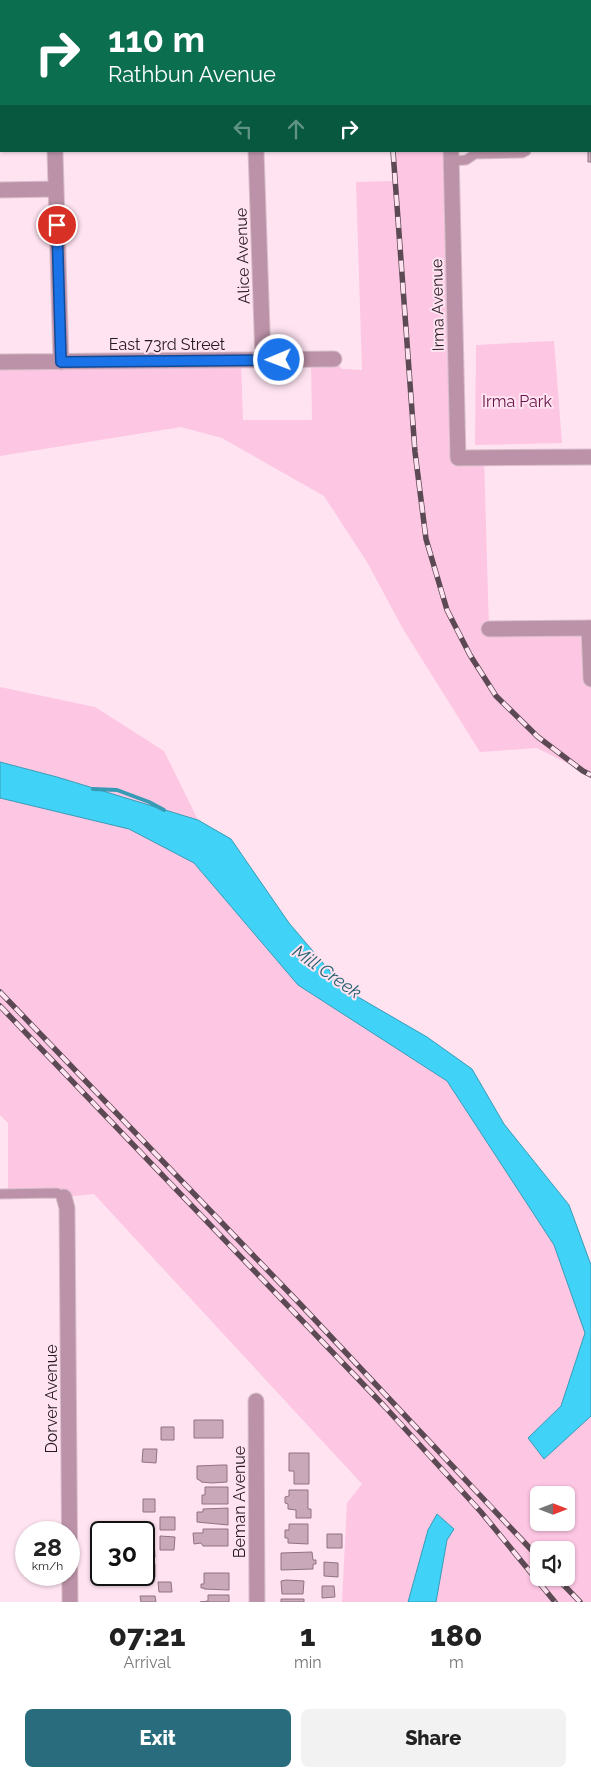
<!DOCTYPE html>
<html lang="en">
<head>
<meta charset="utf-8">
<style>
	:root { --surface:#fff; --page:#f2f2f2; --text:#222; --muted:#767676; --accent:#296c7d }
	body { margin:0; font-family:Raleway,sans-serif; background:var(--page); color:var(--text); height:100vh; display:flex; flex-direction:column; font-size:19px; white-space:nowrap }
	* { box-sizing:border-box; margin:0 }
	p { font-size:16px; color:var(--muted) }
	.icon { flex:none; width:28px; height:28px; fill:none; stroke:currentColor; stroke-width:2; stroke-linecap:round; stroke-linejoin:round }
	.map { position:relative; height:1602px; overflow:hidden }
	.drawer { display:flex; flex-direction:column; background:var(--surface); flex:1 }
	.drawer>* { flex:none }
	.guide { position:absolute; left:0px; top:0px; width:591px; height:152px; box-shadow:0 1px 4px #0004; background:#0b6e4f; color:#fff; overflow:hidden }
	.needle { width:32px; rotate:90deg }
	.tools { position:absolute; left:530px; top:1486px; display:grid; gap:10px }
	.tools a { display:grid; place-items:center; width:45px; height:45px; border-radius:8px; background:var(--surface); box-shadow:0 1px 4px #0004; font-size:25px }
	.speed { position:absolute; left:15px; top:1521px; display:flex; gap:10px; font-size:25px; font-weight:700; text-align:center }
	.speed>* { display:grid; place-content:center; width:65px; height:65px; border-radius:50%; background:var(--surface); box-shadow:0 1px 4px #0004; line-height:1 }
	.speed small { font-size:12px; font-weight:400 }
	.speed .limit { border:2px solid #111; border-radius:8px; background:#fff; color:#111 }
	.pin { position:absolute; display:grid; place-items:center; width:42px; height:42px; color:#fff; margin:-21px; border:2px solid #fff; border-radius:50%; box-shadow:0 1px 5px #0007 }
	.me { position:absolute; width:55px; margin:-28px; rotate:269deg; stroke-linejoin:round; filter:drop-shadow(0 0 4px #0008) }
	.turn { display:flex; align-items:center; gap:18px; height:105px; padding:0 25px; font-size:22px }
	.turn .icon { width:65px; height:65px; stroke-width:2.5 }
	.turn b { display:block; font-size:35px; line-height:42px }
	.lanes { display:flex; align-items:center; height:48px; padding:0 25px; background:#0003; justify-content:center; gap:25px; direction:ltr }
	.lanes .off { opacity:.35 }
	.eta { display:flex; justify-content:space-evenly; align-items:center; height:85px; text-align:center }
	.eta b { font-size:30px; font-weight:800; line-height:35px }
	.primary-button { display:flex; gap:10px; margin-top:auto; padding:10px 25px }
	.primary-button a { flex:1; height:58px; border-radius:8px; background:var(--accent); color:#fff; font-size:20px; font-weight:800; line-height:58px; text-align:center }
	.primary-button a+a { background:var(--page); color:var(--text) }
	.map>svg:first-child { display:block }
</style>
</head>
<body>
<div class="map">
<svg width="591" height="1602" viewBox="0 0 591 1602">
	<rect width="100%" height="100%" fill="#ffe3f1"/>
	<path fill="#fdc6e3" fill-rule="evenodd" d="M 393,151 L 451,151 L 458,458 L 484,458 L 489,629 L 589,628 L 591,679 L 591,775 L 537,748 L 480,752 L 403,629 L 367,562 L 324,496 L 222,438 L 181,427 L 0,456 L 0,362 L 241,360 L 243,420 L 312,420 L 311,359 L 334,359 L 342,369 L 362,370 L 356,182 L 395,181 Z
		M 554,341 L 562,443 L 475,445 L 476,345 Z
		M 0,687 L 95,707 L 164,751 L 198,820 L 57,777 L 0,762 Z
		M 0,798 L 129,829 L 194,863 L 298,985 L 447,1081 L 554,1245 L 585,1333 L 561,1406 L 528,1438 L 590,1418 L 591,1416 L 591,1602 L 436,1602 L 447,1540 L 454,1529 L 428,1530 L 408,1602 L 342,1602 L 347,1503 L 362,1484 L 94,1194 L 64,1197 L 8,1194 L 8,1123 L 0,1115 ZM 539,1495 L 566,1495 L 566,1522 L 539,1522 ZM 539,1550 L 566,1550 L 566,1578 L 539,1578 Z"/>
	<path fill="#40d3f7" stroke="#389bb6" d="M 0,762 L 57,777 L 198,820 L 231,839 L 289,923 L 346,990 L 427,1037 L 472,1069 L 504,1124 L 569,1205 L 591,1265 L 591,1416 L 544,1459 L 528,1438 L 561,1406 L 585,1333 L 554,1245 L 447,1081 L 298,985 L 194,863 L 129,829 L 0,798 Z
		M 437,1514 L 454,1529 L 447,1540 L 436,1602 L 408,1602 L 428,1530 Z"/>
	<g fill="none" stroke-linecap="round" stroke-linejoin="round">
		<path stroke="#389bb6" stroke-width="4" d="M 93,789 L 117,790 L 149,802 L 164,810"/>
	</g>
	<path fill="#c9a8b9" stroke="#917282" d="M 590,97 L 591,162 L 588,162 L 588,151 L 590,151 Z
		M 194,1420 L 223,1420 L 223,1438 L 194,1438 Z
		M 161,1427 L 174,1427 L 174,1440 L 161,1440 Z
		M 143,1449 L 157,1449 L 156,1463 L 142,1462 Z
		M 289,1453 L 309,1453 L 309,1484 L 294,1484 L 294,1471 L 289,1471 Z
		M 222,1465 L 227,1465 L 227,1482 L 212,1483 L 201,1482 L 201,1481 L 197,1479 L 197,1466 Z
		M 205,1487 L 228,1487 L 228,1504 L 202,1504 L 202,1495 L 205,1495 Z
		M 289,1490 L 308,1490 L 308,1509 L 311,1509 L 311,1518 L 296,1518 L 296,1510 L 288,1509 L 288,1504 L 285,1503 L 285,1497 L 289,1496 Z
		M 143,1499 L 155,1499 L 155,1512 L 143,1512 Z
		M 228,1508 L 228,1525 L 197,1522 L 197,1512 L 203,1512 L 203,1509 Z
		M 160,1517 L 175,1517 L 175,1530 L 160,1530 Z
		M 289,1524 L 308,1524 L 308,1544 L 288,1543 L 288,1538 L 285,1538 L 285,1530 L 289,1530 Z
		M 203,1529 L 228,1529 L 228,1546 L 203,1546 L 201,1543 L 194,1544 L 193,1533 L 203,1533 Z
		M 327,1534 L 342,1534 L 342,1548 L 327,1548 Z
		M 160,1536 L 175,1537 L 174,1550 L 160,1550 Z
		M 144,1540 L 154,1540 L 155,1557 L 144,1557 Z
		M 312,1552 L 313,1560 L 316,1560 L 316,1564 L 313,1564 L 313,1569 L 281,1570 L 281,1553 Z
		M 324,1562 L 338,1563 L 338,1577 L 324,1576 Z
		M 144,1564 L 155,1564 L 155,1577 L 141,1577 L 141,1575 L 144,1575 Z
		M 204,1573 L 229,1573 L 229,1590 L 204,1589 L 204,1588 L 201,1588 L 201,1584 L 204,1584 Z
		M 286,1580 L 304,1581 L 303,1594 L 282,1594 L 281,1581 Z
		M 158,1582 L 171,1582 L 172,1592 L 159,1592 Z
		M 322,1586 L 334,1586 L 335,1597 L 322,1598 Z
		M 208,1595 L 229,1595 L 229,1602 L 200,1602 L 208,1601 Z
		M 140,1596 L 155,1596 L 156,1602 L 141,1602 Z
		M 281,1599 L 304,1599 L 304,1602 L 281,1602 Z"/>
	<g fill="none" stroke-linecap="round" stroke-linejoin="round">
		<g stroke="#d8becb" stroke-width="11">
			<path id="lane" d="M 306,1 L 306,0
				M 585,1 L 585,0
				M 475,151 L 475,154 L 522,153 L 526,151
				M 451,161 L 466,160 L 475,154
				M 0,1194 L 57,1193 L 64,1197"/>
		</g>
		<g stroke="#d8becb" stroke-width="17">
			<path id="street" d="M 8,0 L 8,1
				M 174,0 L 174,1
				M 55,151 L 61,362
				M 256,151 L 263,360
				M 451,151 L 458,458 L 591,457
				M 0,190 L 56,189
				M 0,362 L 334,359
				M 589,628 L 591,679
				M 489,629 L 591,628
				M 64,1197 L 67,1208 L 70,1602
				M 256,1401 L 257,1602"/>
		</g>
		<g stroke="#d8becb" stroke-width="17">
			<path id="secondary" d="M 0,13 L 1,13
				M 590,53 L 591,53"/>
		</g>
		<use href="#lane" stroke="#bc92a8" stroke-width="9"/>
		<use href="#street" stroke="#bc92a8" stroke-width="15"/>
		<use href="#secondary" stroke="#a26788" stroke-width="15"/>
		<g stroke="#5b4a53" stroke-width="5.5">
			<path id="rail" d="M 381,0 L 381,1
				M 392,1 L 392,0
				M 393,151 L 415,452 L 426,539 L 447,610 L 470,655 L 496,696 L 538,737 L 583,771 L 591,775
				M 0,992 L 302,1306 L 539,1558
				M 0,1006 L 386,1408 L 481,1512 L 555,1602
				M 557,1578 L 580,1602"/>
		</g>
		<use href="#rail" stroke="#ffe3f1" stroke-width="4" stroke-dasharray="11" stroke-linecap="butt"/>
	</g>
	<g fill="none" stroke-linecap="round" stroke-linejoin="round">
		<g stroke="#114b97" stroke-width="12">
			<path id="route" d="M 57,225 L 61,362 L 279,360"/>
		</g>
		<use href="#route" stroke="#1a73e8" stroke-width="9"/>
	</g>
	<g text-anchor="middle" stroke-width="4" stroke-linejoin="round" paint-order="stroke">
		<g font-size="16" fill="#25181f" stroke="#ffe3f1">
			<text transform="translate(242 256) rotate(-92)" y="6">Alice Avenue</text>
			<text transform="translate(437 305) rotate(-91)" y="6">Irma Avenue</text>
			<text x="167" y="350">East 73rd Street</text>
			<text transform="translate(51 1399) rotate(-90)" y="6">Dorver Avenue</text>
			<text transform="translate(239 1502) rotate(-90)" y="6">Beman Avenue</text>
		</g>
		<g font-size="16" fill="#651348" stroke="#ffe3f1">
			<text x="517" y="407">Irma Park</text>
		</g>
		<g font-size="18" font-style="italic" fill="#276070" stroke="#ffe3f1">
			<text transform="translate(327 972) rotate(35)" y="6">Mill Creek</text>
		</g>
	</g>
</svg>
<div class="tools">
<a><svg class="needle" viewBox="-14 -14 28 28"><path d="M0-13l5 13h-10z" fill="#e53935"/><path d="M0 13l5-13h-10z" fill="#767676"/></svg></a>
<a><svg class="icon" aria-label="sound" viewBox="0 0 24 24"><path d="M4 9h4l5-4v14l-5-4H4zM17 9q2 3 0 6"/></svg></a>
</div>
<div class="speed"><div>28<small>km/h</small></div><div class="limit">30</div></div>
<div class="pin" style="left:57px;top:225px;background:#d93025"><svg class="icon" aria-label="arrive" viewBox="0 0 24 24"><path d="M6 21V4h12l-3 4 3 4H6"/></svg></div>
<svg class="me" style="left:279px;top:360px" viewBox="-20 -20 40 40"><circle r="17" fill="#1a73e8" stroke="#fff" stroke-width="3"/><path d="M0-11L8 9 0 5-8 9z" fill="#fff"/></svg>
<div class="guide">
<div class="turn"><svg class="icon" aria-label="right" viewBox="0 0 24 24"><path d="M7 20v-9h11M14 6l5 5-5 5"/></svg><div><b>110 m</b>Rathbun Avenue</div></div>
<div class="lanes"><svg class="icon off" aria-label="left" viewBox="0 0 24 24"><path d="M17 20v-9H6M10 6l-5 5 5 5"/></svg><svg class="icon off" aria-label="ahead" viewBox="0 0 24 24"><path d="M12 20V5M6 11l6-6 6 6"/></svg><svg class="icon" aria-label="right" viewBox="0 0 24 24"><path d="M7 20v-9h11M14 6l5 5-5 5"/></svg></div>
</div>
</div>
<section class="drawer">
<div class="eta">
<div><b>07:21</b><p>Arrival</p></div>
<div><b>1</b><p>min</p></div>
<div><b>180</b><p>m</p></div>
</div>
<div class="primary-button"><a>Exit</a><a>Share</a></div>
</section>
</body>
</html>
